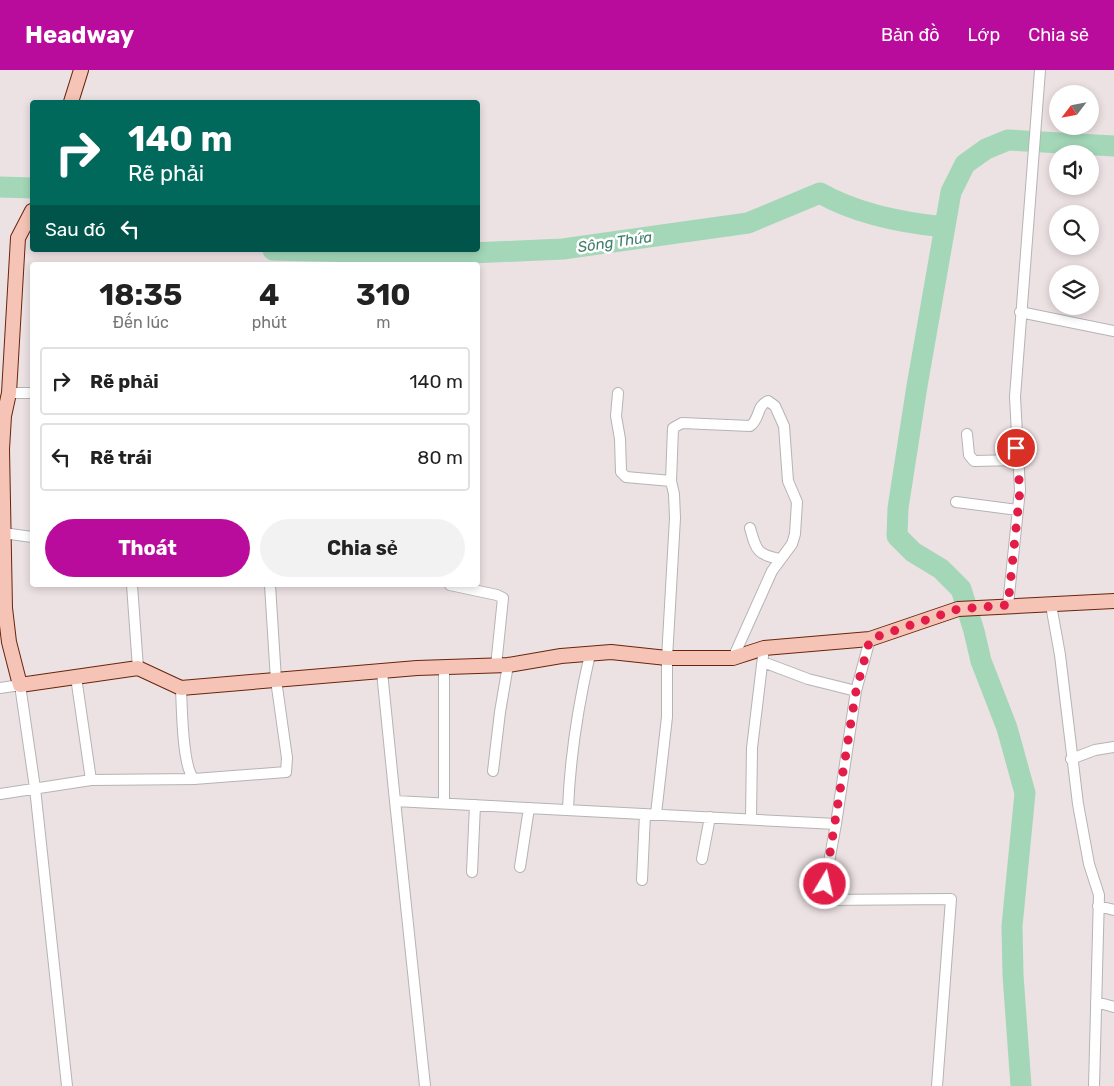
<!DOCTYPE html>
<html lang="vi">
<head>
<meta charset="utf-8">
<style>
	:root { --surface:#fff; --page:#f2f2f2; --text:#222; --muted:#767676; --line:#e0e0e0; --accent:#ba0c9c }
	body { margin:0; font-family:Rubik,sans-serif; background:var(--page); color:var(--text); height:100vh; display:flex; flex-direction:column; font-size:19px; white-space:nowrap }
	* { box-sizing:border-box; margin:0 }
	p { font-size:16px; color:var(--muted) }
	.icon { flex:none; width:28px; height:28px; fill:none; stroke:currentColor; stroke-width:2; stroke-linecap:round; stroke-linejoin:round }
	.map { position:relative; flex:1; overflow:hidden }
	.drawer { position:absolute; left:30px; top:192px; width:450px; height:325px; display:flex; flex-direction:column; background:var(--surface); border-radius:5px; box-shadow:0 2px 8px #0003 }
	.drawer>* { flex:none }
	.top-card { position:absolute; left:30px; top:30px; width:450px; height:152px; border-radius:5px; box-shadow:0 2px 8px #0003; background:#00695c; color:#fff; overflow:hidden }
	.needle { width:32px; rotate:238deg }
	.controls { position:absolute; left:1049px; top:15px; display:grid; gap:10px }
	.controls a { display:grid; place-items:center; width:50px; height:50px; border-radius:50%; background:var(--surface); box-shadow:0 2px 8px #0003; font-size:25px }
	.pin { position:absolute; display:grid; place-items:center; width:42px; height:42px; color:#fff; margin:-21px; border:2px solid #fff; border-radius:50%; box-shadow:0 1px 5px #0007 }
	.me { position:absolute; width:55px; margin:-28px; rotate:9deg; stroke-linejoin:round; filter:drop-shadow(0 0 4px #0008) }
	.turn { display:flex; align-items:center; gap:18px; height:105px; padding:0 15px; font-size:22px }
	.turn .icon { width:65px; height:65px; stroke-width:2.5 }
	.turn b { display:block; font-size:35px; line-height:42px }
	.then { display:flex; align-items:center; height:48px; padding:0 15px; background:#0003; gap:10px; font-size:19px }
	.eta { display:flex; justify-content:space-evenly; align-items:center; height:85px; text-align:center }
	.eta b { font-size:30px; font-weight:700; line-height:35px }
	.action { display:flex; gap:10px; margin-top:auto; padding:10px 15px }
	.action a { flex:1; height:58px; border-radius:30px; background:var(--accent); color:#fff; font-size:20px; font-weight:700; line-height:58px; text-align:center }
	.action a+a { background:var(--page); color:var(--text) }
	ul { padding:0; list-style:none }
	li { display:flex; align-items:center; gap:15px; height:68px; margin:0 10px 8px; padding:0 5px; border:2px solid var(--line); border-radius:5px }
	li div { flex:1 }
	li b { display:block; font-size:19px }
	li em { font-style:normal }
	header { display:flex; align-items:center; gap:30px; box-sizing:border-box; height:70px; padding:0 25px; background:var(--accent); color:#fff }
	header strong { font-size:24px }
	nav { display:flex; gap:28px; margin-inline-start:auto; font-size:18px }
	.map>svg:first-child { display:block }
</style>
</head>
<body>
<header>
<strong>Headway</strong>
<nav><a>Bản đồ</a><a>Lớp</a><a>Chia sẻ</a></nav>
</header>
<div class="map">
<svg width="1114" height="1016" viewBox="0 0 1114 1016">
	<rect width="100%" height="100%" fill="#ece1e3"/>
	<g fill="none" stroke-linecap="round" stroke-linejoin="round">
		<path stroke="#a3d7b8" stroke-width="21" d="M 0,117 L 32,118
			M 273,180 L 449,184 L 563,179 L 748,153 L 820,123 C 857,144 903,153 945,157
			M 1021,1016 L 1013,905 L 1012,856 L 1025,723 L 1007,658 L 981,591 L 974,561 L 961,519 L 941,499 L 913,482 L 897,466 L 898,438 L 917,316 L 951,122 L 965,94 L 986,79 L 1008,70 L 1114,76"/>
		<g stroke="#b4b4b4" stroke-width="12">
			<path id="street" d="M 1020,242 L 1114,261
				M 9,323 L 32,323
				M 618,323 L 616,346 L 620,369 L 621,402 L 626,407 L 671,411
				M 967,364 L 969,385 L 974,391 L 1018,390
				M 956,432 L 1018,440
				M 750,458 C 756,479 756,484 779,489
				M 3,463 L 32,467
				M 132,515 L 138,598
				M 450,515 L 497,525 L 503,528 L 496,596
				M 1008,535 L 1020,420 L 1015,327 L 1040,0
				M 1051,535 L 1060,585 L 1078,734 L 1089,794 L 1099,825 L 1094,1016
				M 763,592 L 808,609 L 856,621
				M 444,598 L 444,733
				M 382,602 L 395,731 L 836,754 L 856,621 L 870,569
				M 76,607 L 91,710
				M 0,618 L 20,615 L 35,718 L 67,1016
				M 181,618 C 182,637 182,697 194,709 L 286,702 L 287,688 L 276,610 L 270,515
				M 1071,689 L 1095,680 L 1114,677
				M 493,701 L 500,642 L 508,595
				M 0,724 L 91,710 L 196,709
				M 395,731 L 425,1016
				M 568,739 C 570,686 578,636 590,584
				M 656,744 L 667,647 L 667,588 L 675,448 L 674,424 L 671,411 L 673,358 L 682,353 L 750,356 C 760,350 756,336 768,331 L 775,336 L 784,356 L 788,411 L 797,432 L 795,464 L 792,474 L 772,501 L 733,588
				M 751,749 L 752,678 L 764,578
				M 836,754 L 822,830 L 951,829 L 937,1016
				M 702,789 L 710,747
				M 520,797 L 529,738
				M 472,802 L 475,735
				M 642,810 L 645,744
				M 1098,836 L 1114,840
				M 1096,932 L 1114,937"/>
		</g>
		<g stroke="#69250b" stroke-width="16">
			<path id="secondary" d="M 71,32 L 81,0
				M 32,141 L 18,168 L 9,323 L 4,346 L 2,379 L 5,538 L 9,572 L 20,615 L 138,598 L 181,618 L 417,598 L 508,595 L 561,586 L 611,582 L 667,588 L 733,588 L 764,578 L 870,569 L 958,539 L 1114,531"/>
		</g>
		<use href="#street" stroke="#fff" stroke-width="10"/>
		<use href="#secondary" stroke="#f5c4b6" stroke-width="14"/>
	</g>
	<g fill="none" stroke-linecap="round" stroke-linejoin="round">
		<path stroke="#e11d48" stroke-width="9" stroke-dasharray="0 16.2" d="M 825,814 L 856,621 L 870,569 L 958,539 L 1008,535 L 1020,420 L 1016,378"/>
	</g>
	<g text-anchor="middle" stroke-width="5" stroke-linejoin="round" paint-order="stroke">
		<g font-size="15" font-style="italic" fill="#3f7e6a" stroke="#fff">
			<text transform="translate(615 172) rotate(-8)" y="5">Sông Thứa</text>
		</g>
	</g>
</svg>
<div class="controls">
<a><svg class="needle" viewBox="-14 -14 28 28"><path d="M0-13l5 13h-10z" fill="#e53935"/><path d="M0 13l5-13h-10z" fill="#767676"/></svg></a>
<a><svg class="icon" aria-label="sound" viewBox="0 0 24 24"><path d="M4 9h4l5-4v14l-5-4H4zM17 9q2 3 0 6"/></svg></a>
<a><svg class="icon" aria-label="search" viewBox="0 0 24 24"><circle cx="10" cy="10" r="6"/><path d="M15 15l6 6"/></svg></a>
<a><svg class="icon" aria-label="layers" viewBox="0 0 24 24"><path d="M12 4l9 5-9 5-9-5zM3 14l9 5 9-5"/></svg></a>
</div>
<div class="pin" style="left:1016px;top:378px;background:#d93025"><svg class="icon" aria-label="arrive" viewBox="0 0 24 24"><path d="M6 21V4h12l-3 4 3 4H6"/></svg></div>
<svg class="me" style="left:825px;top:814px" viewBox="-20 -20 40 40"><circle r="17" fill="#e11d48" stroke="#fff" stroke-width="3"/><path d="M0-11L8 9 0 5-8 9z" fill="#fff"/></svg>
<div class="top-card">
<div class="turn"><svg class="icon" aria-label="right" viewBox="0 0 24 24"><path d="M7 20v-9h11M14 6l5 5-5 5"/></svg><div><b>140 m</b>Rẽ phải</div></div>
<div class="then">Sau đó<svg class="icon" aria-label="left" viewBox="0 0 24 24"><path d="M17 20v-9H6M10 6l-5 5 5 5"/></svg></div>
</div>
<section class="drawer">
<div class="eta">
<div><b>18:35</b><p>Đến lúc</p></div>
<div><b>4</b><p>phút</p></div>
<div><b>310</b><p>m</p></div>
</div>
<ul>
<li><svg class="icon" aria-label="right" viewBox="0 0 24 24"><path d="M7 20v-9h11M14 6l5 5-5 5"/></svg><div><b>Rẽ phải</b></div><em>140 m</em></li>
<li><svg class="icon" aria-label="left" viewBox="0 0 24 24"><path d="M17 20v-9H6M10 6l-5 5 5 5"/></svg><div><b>Rẽ trái</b></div><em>80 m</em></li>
</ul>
<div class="action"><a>Thoát</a><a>Chia sẻ</a></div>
</section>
</div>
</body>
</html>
